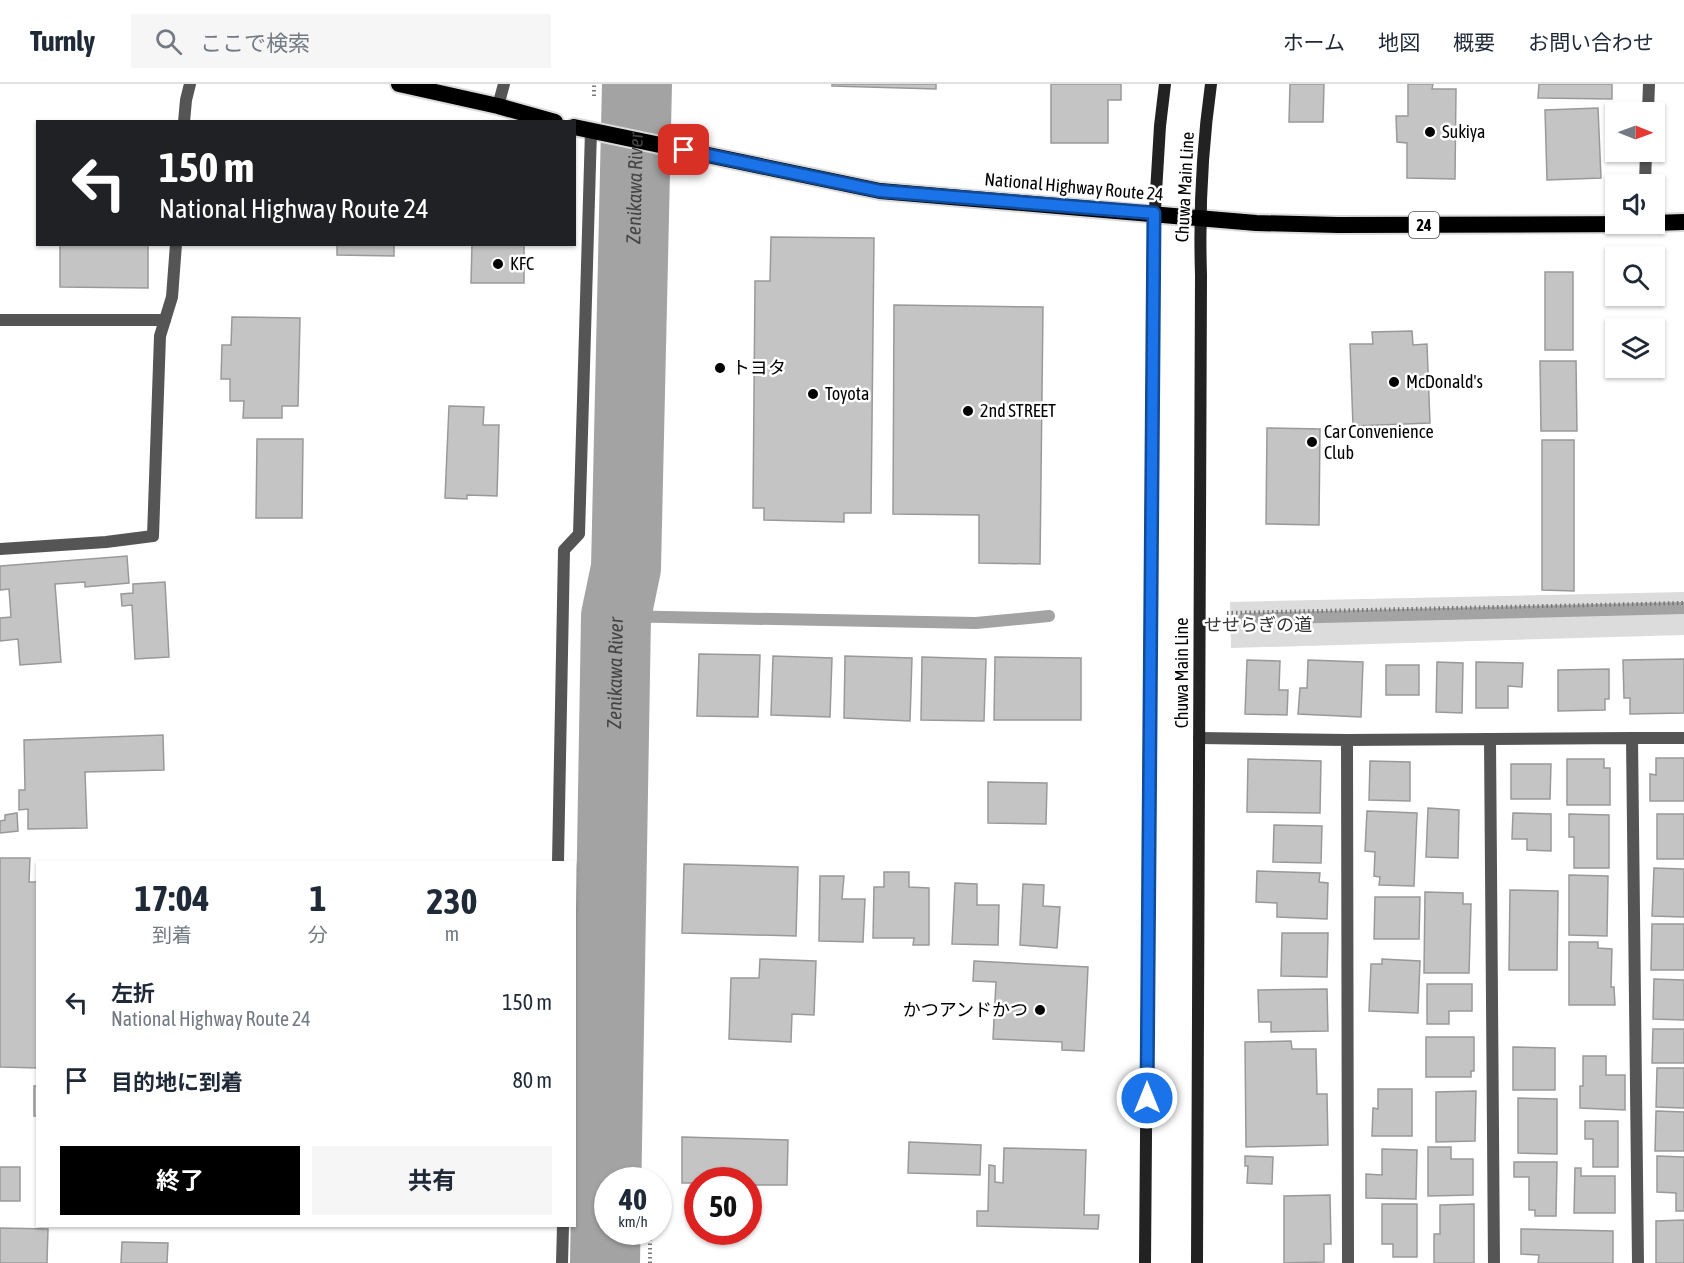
<!DOCTYPE html>
<html lang="ja">
<head>
<meta charset="utf-8">
<style>
	:root { --surface:#fff; --page:#f6f6f7; --text:#1f2937; --muted:#747a83; --line:#e0e1e3; --accent:#000 }
	body { margin:0; font-family:"Asap Condensed","Noto Sans JP",sans-serif; background:var(--page); color:var(--text); height:100vh; display:flex; flex-direction:column; font-size:22px; white-space:nowrap }
	* { box-sizing:border-box; margin:0 }
	p { font-size:20px; color:var(--muted) }
	.icon { flex:none; width:33px; height:33px; fill:none; stroke:currentColor; stroke-width:2; stroke-linecap:round; stroke-linejoin:round }
	.map { position:relative; flex:1; overflow:hidden }
	.sheet { position:absolute; left:36px; top:777px; width:540px; height:366px; display:flex; flex-direction:column; background:var(--surface); border-radius:0px; box-shadow:0 2px 4px #0004 }
	.sheet>* { flex:none }
	.hud { position:absolute; left:36px; top:36px; width:540px; height:126px; border-radius:0px; box-shadow:0 2px 4px #0004; background:#202124; color:#fff; overflow:hidden }
	.needle { width:39px; rotate:91deg }
	.buttons { position:absolute; left:1605px; top:18px; display:grid; gap:12px }
	.buttons a { display:grid; place-items:center; width:60px; height:60px; border-radius:0px; background:var(--surface); box-shadow:0 2px 4px #0004; font-size:30px }
	.speed { position:absolute; left:594px; top:1083px; display:flex; gap:12px; font-size:30px; font-weight:700; text-align:center }
	.speed>* { display:grid; place-content:center; width:78px; height:78px; border-radius:50%; background:var(--surface); box-shadow:0 2px 4px #0004; line-height:1 }
	.speed small { font-size:15px; font-weight:400 }
	.speed .limit { border:9px solid #d22; background:#fff; color:#111 }
	.pin { position:absolute; display:grid; place-items:center; width:51px; height:51px; color:#fff; margin:-26px; border-radius:12px; box-shadow:0 3px 9px #0006 }
	.me { position:absolute; width:66px; margin:-33px; rotate:0deg; stroke-linejoin:round; filter:drop-shadow(0 0 4px #0008) }
	.turn { display:flex; align-items:center; gap:21px; height:126px; padding:0 24px; font-size:27px }
	.turn .icon { width:78px; height:78px; stroke-width:2.5 }
	.turn b { display:block; font-size:42px; line-height:51px }
	.eta { display:flex; justify-content:space-evenly; align-items:center; height:102px; text-align:center }
	.eta b { font-size:36px; font-weight:700; line-height:42px }
	.button { display:flex; gap:12px; margin-top:auto; padding:12px 24px }
	.button a { flex:1; height:69px; border-radius:0px; background:var(--accent); color:#fff; font-size:24px; font-weight:700; line-height:69px; text-align:center }
	.button a+a { background:var(--page); color:var(--text) }
	ul { padding:0; list-style:none }
	li { display:flex; align-items:center; gap:18px; height:78px; padding:0 24px }
	li div { flex:1 }
	li b { display:block; font-size:22px }
	li em { font-style:normal }
	header { display:flex; align-items:center; gap:36px; box-sizing:border-box; height:84px; padding:0 30px; background:var(--surface); border-bottom:2px solid var(--line) }
	header strong { font-size:28px }
	nav { display:flex; gap:33px; margin-inline-start:auto; font-size:21px }
	.search { width:420px; height:54px; background:var(--page); display:flex; align-items:center; gap:15px; box-sizing:border-box; padding:0 21px; border-radius:0px; color:var(--muted); font-size:22px }
	.map>svg:first-child { display:block }
</style>
</head>
<body>
<header>
<strong>Turnly</strong>
<div class="search"><svg class="icon" aria-label="search" viewBox="0 0 24 24"><circle cx="10" cy="10" r="6"/><path d="M15 15l6 6"/></svg>ここで検索</div>
<nav><a>ホーム</a><a>地図</a><a>概要</a><a>お問い合わせ</a></nav>
</header>
<div class="map">
<svg width="1684" height="1179" viewBox="0 0 1684 1179">
	<rect width="100%" height="100%" fill="#fff"/>
	<path fill="#dcdcdc" d="M 1684,508 L 1684,551 L 1231,564 L 1230,518 Z"/>
	<g fill="none" stroke-linecap="round" stroke-linejoin="round">
		<path stroke="#a3a3a3" stroke-width="12" d="M 616,532 L 976,539 L 1049,532
			M 1244,535 L 1684,524"/>
		<path stroke="#a3a3a3" stroke-width="70" id="s1" d="M 605,1179 L 616,532 L 626,484 L 637,0"/>
	</g>
	<path fill="#c4c4c4" stroke="#999" stroke-width="1.5" d="M 832,0 L 936,0 L 936,5 L 832,2 Z
		M 1051,0 L 1121,0 L 1121,16 L 1108,16 L 1108,59 L 1051,59 Z
		M 1290,0 L 1324,0 L 1323,38 L 1289,38 Z
		M 1408,0 L 1433,0 L 1432,5 L 1456,5 L 1455,95 L 1407,94 L 1407,59 L 1397,58 L 1396,32 L 1408,32 Z
		M 1539,0 L 1612,0 L 1612,15 L 1538,14 Z
		M 1598,24 L 1601,94 L 1547,96 L 1545,26 Z
		M 771,153 L 874,154 L 871,429 L 844,429 L 844,438 L 764,436 L 764,424 L 753,424 L 755,197 L 770,197 Z
		M 60,160 L 148,160 L 148,204 L 60,203 Z
		M 337,160 L 394,160 L 394,172 L 337,171 Z
		M 472,160 L 524,160 L 524,199 L 471,199 Z
		M 1545,188 L 1573,188 L 1573,266 L 1545,266 Z
		M 894,221 L 1043,223 L 1040,480 L 979,479 L 979,431 L 893,430 Z
		M 232,233 L 300,234 L 298,322 L 282,322 L 282,334 L 243,334 L 244,317 L 230,317 L 230,295 L 221,295 L 222,261 L 231,261 Z
		M 1412,247 L 1413,261 L 1427,260 L 1430,339 L 1353,342 L 1350,260 L 1373,260 L 1372,248 Z
		M 1540,277 L 1576,277 L 1577,347 L 1541,347 Z
		M 449,322 L 484,323 L 483,341 L 499,341 L 497,412 L 467,411 L 467,415 L 445,414 Z
		M 1267,344 L 1320,345 L 1319,441 L 1266,440 Z
		M 257,355 L 303,355 L 302,434 L 256,434 Z
		M 1542,356 L 1574,356 L 1574,507 L 1542,506 Z
		M 127,472 L 129,499 L 85,503 L 85,498 L 55,500 L 61,578 L 20,581 L 18,555 L 0,557 L 0,534 L 11,533 L 9,505 L 0,506 L 0,482 Z
		M 165,498 L 169,573 L 135,575 L 132,521 L 122,522 L 121,510 L 133,509 L 133,500 Z
		M 699,570 L 760,571 L 758,633 L 697,632 Z
		M 773,572 L 832,574 L 830,633 L 771,631 Z
		M 845,572 L 912,574 L 910,637 L 844,634 Z
		M 922,573 L 986,575 L 984,637 L 921,636 Z
		M 995,573 L 1081,574 L 1081,636 L 994,636 Z
		M 1684,575 L 1684,629 L 1630,630 L 1630,614 L 1624,614 L 1623,576 Z
		M 1247,576 L 1280,577 L 1279,606 L 1288,606 L 1287,631 L 1245,630 Z
		M 1308,576 L 1363,578 L 1361,633 L 1298,630 L 1300,604 L 1307,604 Z
		M 1437,578 L 1463,579 L 1462,629 L 1436,628 Z
		M 1476,578 L 1523,579 L 1522,603 L 1508,602 L 1508,624 L 1476,624 Z
		M 1386,581 L 1419,581 L 1419,611 L 1386,611 Z
		M 1609,585 L 1609,615 L 1605,615 L 1605,626 L 1558,627 L 1558,586 Z
		M 163,651 L 164,686 L 85,688 L 87,744 L 28,745 L 28,725 L 19,726 L 19,706 L 25,706 L 24,656 Z
		M 1656,674 L 1684,674 L 1684,717 L 1650,717 L 1650,690 L 1656,691 Z
		M 1248,675 L 1321,677 L 1320,729 L 1247,728 Z
		M 1567,675 L 1604,675 L 1604,684 L 1610,684 L 1610,721 L 1567,721 Z
		M 1370,677 L 1410,678 L 1410,717 L 1369,716 Z
		M 1511,680 L 1551,680 L 1550,715 L 1511,715 Z
		M 988,698 L 1047,699 L 1046,740 L 988,739 Z
		M 1428,724 L 1459,726 L 1458,774 L 1426,773 Z
		M 1367,727 L 1417,729 L 1414,802 L 1379,801 L 1380,793 L 1374,792 L 1375,768 L 1365,767 Z
		M 17,729 L 18,747 L 0,749 L 0,737 L 5,736 L 5,731 Z
		M 1513,729 L 1551,730 L 1551,767 L 1527,766 L 1527,755 L 1512,755 Z
		M 1569,730 L 1609,731 L 1609,784 L 1574,784 L 1574,753 L 1569,753 Z
		M 1657,730 L 1684,730 L 1684,775 L 1657,775 Z
		M 1274,741 L 1322,742 L 1321,779 L 1273,778 Z
		M 0,774 L 30,774 L 29,798 L 38,798 L 38,984 L 0,983 Z
		M 684,780 L 798,783 L 796,852 L 682,849 Z
		M 1654,784 L 1684,785 L 1684,833 L 1652,832 Z
		M 1257,787 L 1320,789 L 1319,798 L 1328,799 L 1327,835 L 1277,833 L 1277,819 L 1256,818 Z
		M 884,788 L 909,788 L 909,803 L 929,804 L 929,861 L 913,861 L 914,854 L 873,854 L 874,803 L 884,803 Z
		M 1569,791 L 1608,792 L 1607,852 L 1569,851 Z
		M 820,792 L 844,792 L 842,815 L 865,815 L 863,858 L 819,857 Z
		M 955,799 L 977,800 L 977,821 L 999,821 L 998,861 L 952,860 Z
		M 1023,800 L 1044,801 L 1043,822 L 1060,823 L 1057,864 L 1020,861 Z
		M 1510,806 L 1558,807 L 1557,886 L 1509,886 Z
		M 1425,808 L 1463,809 L 1463,820 L 1471,820 L 1469,889 L 1424,889 Z
		M 1375,813 L 1420,813 L 1419,855 L 1374,855 Z
		M 1652,840 L 1684,840 L 1684,886 L 1651,886 Z
		M 1282,849 L 1328,849 L 1327,893 L 1281,892 Z
		M 1569,858 L 1598,858 L 1598,864 L 1612,865 L 1611,903 L 1614,903 L 1615,921 L 1569,921 Z
		M 760,875 L 816,877 L 814,931 L 792,930 L 791,958 L 729,955 L 731,894 L 759,894 Z
		M 1382,875 L 1420,877 L 1418,929 L 1369,927 L 1371,880 L 1382,880 Z
		M 974,877 L 1088,883 L 1084,967 L 1062,966 L 1062,958 L 993,955 L 996,898 L 973,897 Z
		M 1654,895 L 1684,896 L 1684,936 L 1653,935 Z
		M 1427,900 L 1472,900 L 1472,927 L 1449,927 L 1449,940 L 1427,940 Z
		M 1327,905 L 1328,947 L 1271,948 L 1271,938 L 1259,938 L 1258,906 Z
		M 1653,945 L 1684,945 L 1684,979 L 1652,979 Z
		M 1426,953 L 1474,953 L 1474,987 L 1471,987 L 1471,993 L 1426,993 Z
		M 1291,957 L 1292,965 L 1316,965 L 1317,1010 L 1327,1010 L 1328,1061 L 1246,1063 L 1245,958 Z
		M 1513,963 L 1555,964 L 1555,1006 L 1513,1006 Z
		M 1583,972 L 1606,972 L 1606,991 L 1625,991 L 1625,1026 L 1580,1024 L 1580,1002 L 1583,1002 Z
		M 1657,984 L 1684,984 L 1684,1024 L 1656,1023 Z
		M 34,1002 L 38,1002 L 38,1032 L 34,1032 Z
		M 1378,1005 L 1412,1005 L 1412,1052 L 1372,1052 L 1373,1024 L 1378,1025 Z
		M 1476,1007 L 1475,1057 L 1436,1058 L 1436,1008 Z
		M 1518,1014 L 1557,1015 L 1557,1070 L 1518,1069 Z
		M 1656,1027 L 1684,1028 L 1684,1067 L 1655,1067 Z
		M 1585,1037 L 1618,1037 L 1618,1083 L 1593,1083 L 1593,1055 L 1585,1055 Z
		M 682,1053 L 788,1056 L 787,1101 L 748,1101 L 748,1096 L 698,1096 L 698,1099 L 682,1099 Z
		M 909,1058 L 981,1061 L 980,1091 L 908,1089 Z
		M 1428,1063 L 1451,1063 L 1451,1075 L 1473,1075 L 1473,1111 L 1428,1112 Z
		M 1004,1064 L 1086,1066 L 1084,1131 L 1099,1131 L 1098,1145 L 977,1142 L 977,1127 L 988,1127 L 989,1081 L 995,1082 L 995,1098 L 1003,1099 Z
		M 1382,1065 L 1417,1066 L 1416,1115 L 1366,1114 L 1366,1090 L 1382,1091 Z
		M 1245,1072 L 1273,1073 L 1272,1100 L 1247,1099 L 1248,1082 L 1245,1082 Z
		M 1657,1072 L 1684,1073 L 1684,1127 L 1676,1127 L 1676,1109 L 1657,1108 Z
		M 1514,1078 L 1557,1078 L 1556,1132 L 1535,1132 L 1535,1126 L 1529,1126 L 1529,1093 L 1514,1093 Z
		M 0,1083 L 20,1083 L 20,1117 L 0,1117 Z
		M 1575,1084 L 1581,1084 L 1581,1092 L 1615,1092 L 1615,1129 L 1574,1129 Z
		M 1330,1111 L 1331,1160 L 1324,1160 L 1324,1178 L 1284,1179 L 1284,1112 Z
		M 1382,1120 L 1417,1120 L 1417,1173 L 1393,1173 L 1393,1160 L 1382,1160 Z
		M 1474,1120 L 1474,1179 L 1434,1179 L 1434,1150 L 1440,1150 L 1440,1121 Z
		M 1684,1136 L 1684,1179 L 1656,1179 L 1656,1137 Z
		M 0,1144 L 48,1145 L 47,1179 L 0,1179 Z
		M 1521,1145 L 1613,1147 L 1613,1179 L 1538,1179 L 1539,1171 L 1521,1170 Z
		M 122,1158 L 168,1159 L 167,1179 L 121,1179 Z"/>
	<g fill="none" stroke-linecap="round" stroke-linejoin="round">
		<g stroke="#dbdbdb" stroke-width="20">
			<path id="trunk" d="M 399,0 L 498,22 L 555,38
				M 574,43 L 880,107 L 1256,139 L 1338,141 L 1649,140
				M 1654,139 L 1684,138"/>
		</g>
		<path stroke="#777" stroke-width="4" stroke-dasharray="1.5 3" stroke-linecap="butt" d="M 594,12 L 594,0
			M 1227,529 L 1684,519
			M 650,1179 L 650,1155"/>
		<path stroke="#555" stroke-width="12" d="M 0,236 L 165,236"/>
		<path stroke="#555" stroke-width="12" d="M 498,22 L 504,0
			M 1648,28 L 1649,0
			M 184,38 L 186,16 L 190,0
			M 1645,100 L 1646,68
			M 0,465 L 106,458 L 153,452 L 160,252 L 172,213 L 176,160
			M 1199,654 L 1347,656 L 1632,654 L 1638,1179
			M 1632,654 L 1684,654
			M 1490,655 L 1494,1179
			M 1347,656 L 1348,1179
			M 558,778 L 564,466 L 579,450 L 591,47
			M 562,1179 L 563,1142"/>
		<path stroke="#222" stroke-width="12" d="M 1145,1179 L 1153,158 L 1160,42 L 1165,0
			M 1197,1179 L 1201,191 C 1199,127 1202,64 1211,0"/>
		<use href="#trunk" stroke="#000" stroke-width="16"/>
	</g>
	<g fill="none" stroke-linecap="round" stroke-linejoin="round">
		<g stroke="#114b97" stroke-width="15">
			<path id="route" d="M 684,66 L 880,107 L 1154,129 L 1147,1014"/>
		</g>
		<use href="#route" stroke="#1a73e8" stroke-width="10"/>
	</g>
	<g fill="#000" stroke="#fff" stroke-width="2">
		<circle cx="1430" cy="48" r="6"/>
		<circle cx="498" cy="180" r="6"/>
		<circle cx="720" cy="284" r="6"/>
		<circle cx="1394" cy="298" r="6"/>
		<circle cx="813" cy="310" r="6"/>
		<circle cx="968" cy="327" r="6"/>
		<circle cx="1312" cy="358" r="6"/>
		<circle cx="1040" cy="926" r="6"/>
	</g>
	<g text-anchor="middle" stroke-width="5" stroke-linejoin="round" paint-order="stroke">
		<rect fill="#fff" stroke="#4c4c4c" stroke-width="1.5" x="1409" y="128" width="30" height="26" rx="4.5"/>
		<g font-size="16" font-weight="bold" fill="#000">
			<text x="1424" y="147">24</text>
		</g>
		<g font-size="18" fill="#000" stroke="#fff" text-anchor="start">
			<text x="1442" y="54">Sukiya</text>
			<text x="510" y="186">KFC</text>
			<text x="732" y="290">トヨタ</text>
			<text x="1406" y="304">McDonald's</text>
			<text x="825" y="316">Toyota</text>
			<text x="980" y="333">2nd STREET</text>
			<text x="1324" y="354">Car Convenience<tspan x="1324" dy="21">Club</tspan></text>
			<text x="1028" y="932" text-anchor="end">かつアンドかつ</text>
		</g>
		<g font-size="18" fill="#000" stroke="#fff">
			<text transform="translate(1074 103) rotate(5)" y="6">National Highway Route 24</text>
			<text transform="translate(1185 103) rotate(-87)" y="6">Chuwa Main Line</text>
			<text transform="translate(1182 589) rotate(-90)" y="6">Chuwa Main Line</text>
		</g>
		<g font-size="18" fill="#333" stroke="#fff">
			<text x="1258" y="547">せせらぎの道</text>
		</g>
		<g font-size="20" font-style="italic" fill="#444" stroke="#fff">
			<text dy="7" stroke="none"><textPath href="#s1" startOffset="1076">Zenikawa River</textPath></text>
			<text dy="7" stroke="none"><textPath href="#s1" startOffset="590">Zenikawa River</textPath></text>
		</g>
	</g>
</svg>
<div class="buttons">
<a><svg class="needle" viewBox="-14 -14 28 28"><path d="M0-13l5 13h-10z" fill="#e53935"/><path d="M0 13l5-13h-10z" fill="#747a83"/></svg></a>
<a><svg class="icon" aria-label="sound" viewBox="0 0 24 24"><path d="M4 9h4l5-4v14l-5-4H4zM17 9q2 3 0 6"/></svg></a>
<a><svg class="icon" aria-label="search" viewBox="0 0 24 24"><circle cx="10" cy="10" r="6"/><path d="M15 15l6 6"/></svg></a>
<a><svg class="icon" aria-label="layers" viewBox="0 0 24 24"><path d="M12 4l9 5-9 5-9-5zM3 14l9 5 9-5"/></svg></a>
</div>
<div class="speed"><div>40<small>km/h</small></div><div class="limit">50</div></div>
<div class="pin" style="left:684px;top:66px;background:#d93025"><svg class="icon" aria-label="arrive" viewBox="0 0 24 24"><path d="M6 21V4h12l-3 4 3 4H6"/></svg></div>
<svg class="me" style="left:1147px;top:1014px" viewBox="-20 -20 40 40"><circle r="17" fill="#1a73e8" stroke="#fff" stroke-width="3"/><path d="M0-11L8 9 0 5-8 9z" fill="#fff"/></svg>
<div class="hud">
<div class="turn"><svg class="icon" aria-label="left" viewBox="0 0 24 24"><path d="M17 20v-9H6M10 6l-5 5 5 5"/></svg><div><b>150 m</b>National Highway Route 24</div></div>
</div>
<section class="sheet">
<div class="eta">
<div><b>17:04</b><p>到着</p></div>
<div><b>1</b><p>分</p></div>
<div><b>230</b><p>m</p></div>
</div>
<ul>
<li><svg class="icon" aria-label="left" viewBox="0 0 24 24"><path d="M17 20v-9H6M10 6l-5 5 5 5"/></svg><div><b>左折</b><p>National Highway Route 24</p></div><em>150 m</em></li>
<li><svg class="icon" aria-label="arrive" viewBox="0 0 24 24"><path d="M6 21V4h12l-3 4 3 4H6"/></svg><div><b>目的地に到着</b></div><em>80 m</em></li>
</ul>
<div class="button"><a>終了</a><a>共有</a></div>
</section>
</div>
</body>
</html>
